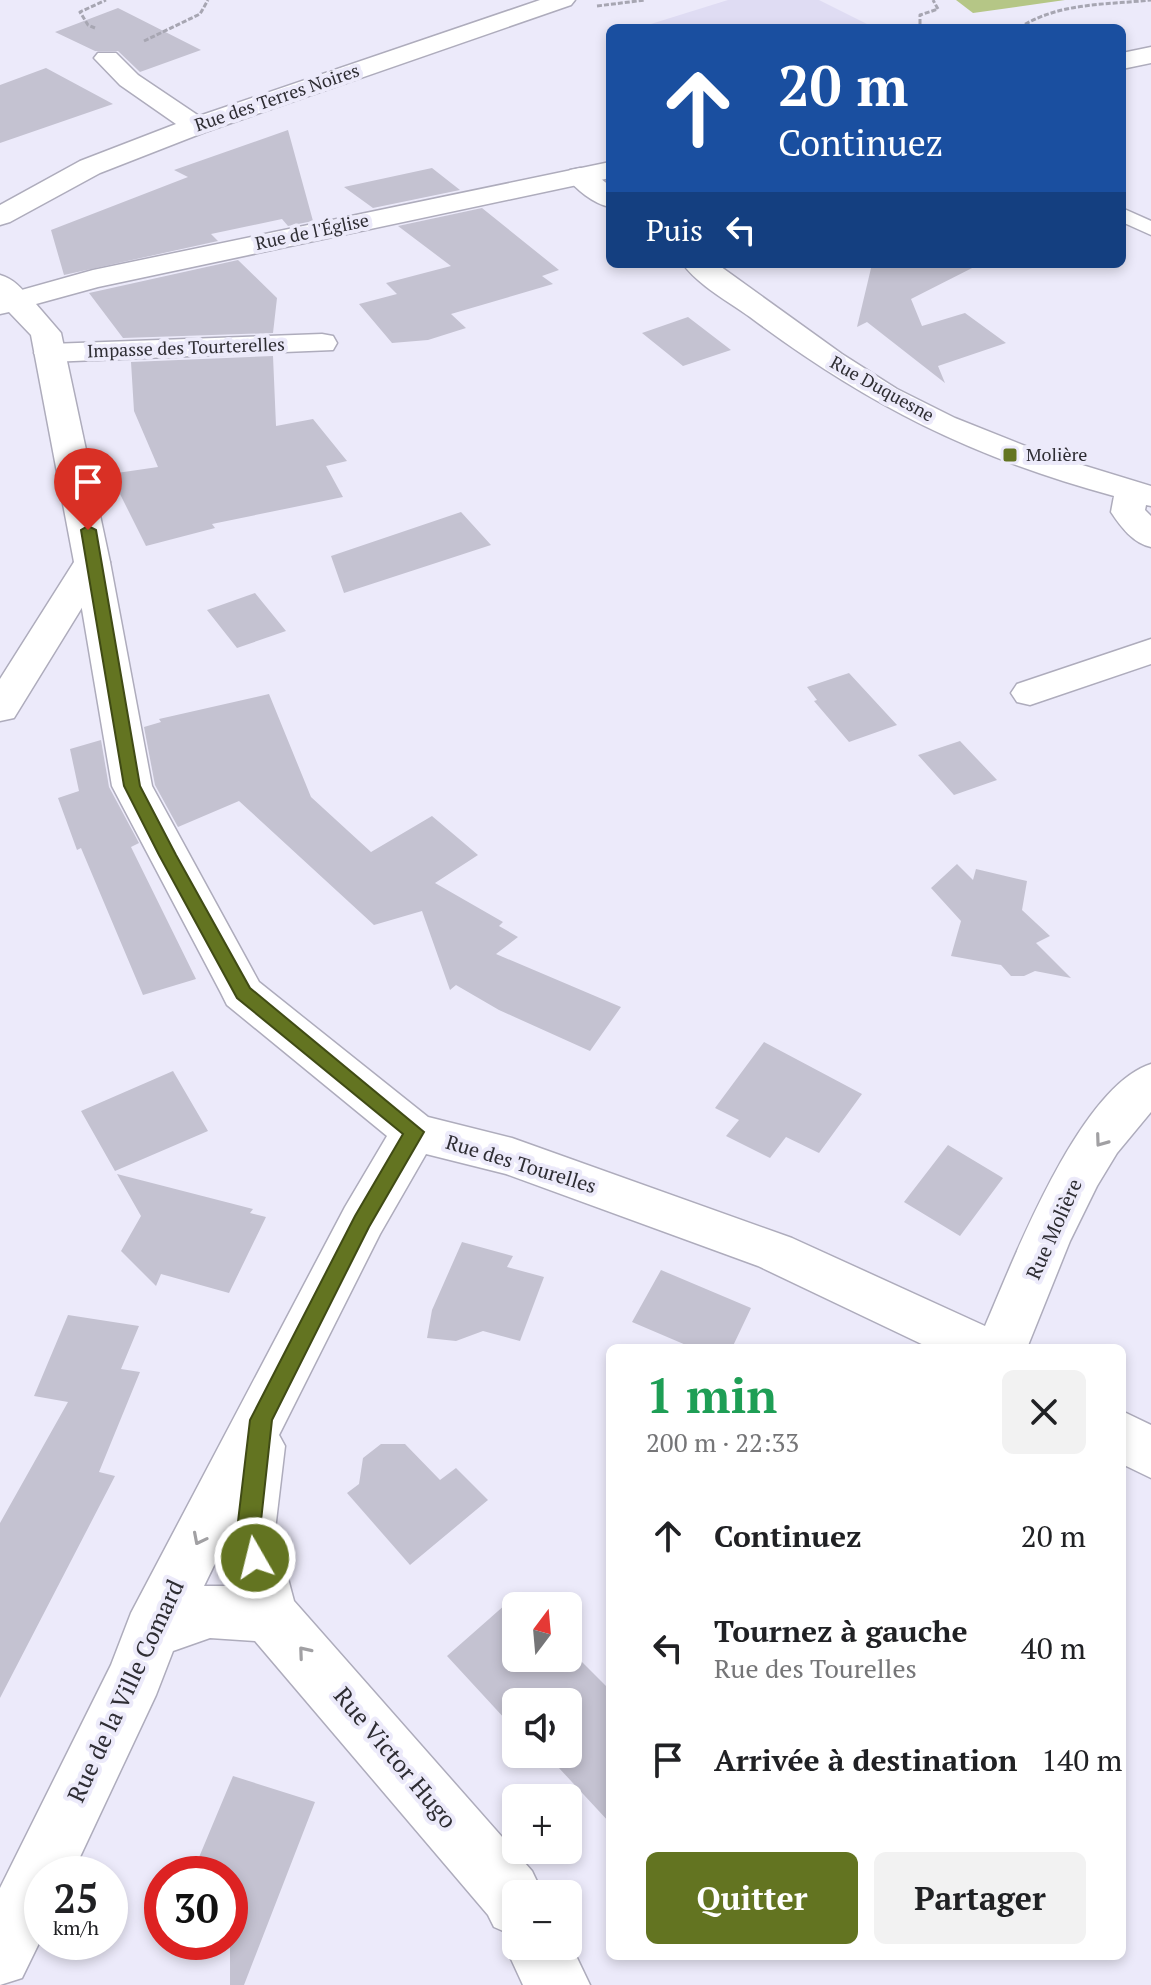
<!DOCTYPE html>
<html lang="fr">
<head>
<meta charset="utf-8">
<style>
	:root { --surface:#fff; --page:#f2f2f2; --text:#202124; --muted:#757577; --accent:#637421 }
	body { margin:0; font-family:"PT Serif",serif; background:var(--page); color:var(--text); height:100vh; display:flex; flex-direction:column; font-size:30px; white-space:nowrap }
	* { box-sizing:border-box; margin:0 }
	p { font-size:26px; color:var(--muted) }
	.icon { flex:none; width:44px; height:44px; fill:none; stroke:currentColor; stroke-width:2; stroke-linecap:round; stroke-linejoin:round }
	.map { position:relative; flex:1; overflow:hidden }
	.details { position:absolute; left:606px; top:1344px; width:520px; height:616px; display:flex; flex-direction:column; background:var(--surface); border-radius:12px; box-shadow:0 4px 12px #0003 }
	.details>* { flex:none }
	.banner { position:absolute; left:606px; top:24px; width:520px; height:244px; border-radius:12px; box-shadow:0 4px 12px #0003; background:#1a4fa0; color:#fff; overflow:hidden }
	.needle { width:52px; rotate:16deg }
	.fabs { position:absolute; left:502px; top:1592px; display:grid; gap:16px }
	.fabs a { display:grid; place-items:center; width:80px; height:80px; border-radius:12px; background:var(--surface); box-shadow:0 4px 12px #0003; font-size:40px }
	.speed { position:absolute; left:24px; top:1856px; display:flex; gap:16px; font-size:40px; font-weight:700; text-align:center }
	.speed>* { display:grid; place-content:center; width:104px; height:104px; border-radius:50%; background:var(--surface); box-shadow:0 4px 12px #0003; line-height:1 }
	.speed small { font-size:20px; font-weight:400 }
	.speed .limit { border:12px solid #d22; background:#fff; color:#111 }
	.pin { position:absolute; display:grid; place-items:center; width:68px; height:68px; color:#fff; margin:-82px -34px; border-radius:50% 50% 50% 0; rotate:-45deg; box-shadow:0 0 8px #0007 }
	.pin .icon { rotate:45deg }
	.me { position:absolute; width:88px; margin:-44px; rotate:352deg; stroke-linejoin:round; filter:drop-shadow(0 0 6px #0008) }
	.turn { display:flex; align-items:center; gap:28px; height:168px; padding:0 40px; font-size:36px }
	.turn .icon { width:104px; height:104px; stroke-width:2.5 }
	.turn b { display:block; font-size:56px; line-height:68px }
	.then { display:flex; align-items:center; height:76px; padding:0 40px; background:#0003; gap:16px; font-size:30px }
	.round { display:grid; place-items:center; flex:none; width:84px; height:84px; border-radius:12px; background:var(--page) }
	.summary { display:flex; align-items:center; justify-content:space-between; height:136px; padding:0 40px }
	h1 { font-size:48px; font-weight:700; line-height:60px; color:#1e9e55 }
	.button { display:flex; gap:16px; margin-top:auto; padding:16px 40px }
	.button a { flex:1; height:92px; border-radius:12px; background:var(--accent); color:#fff; font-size:32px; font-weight:700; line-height:92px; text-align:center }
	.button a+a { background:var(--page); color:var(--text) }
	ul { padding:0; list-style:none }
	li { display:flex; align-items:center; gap:24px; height:112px; padding:0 40px }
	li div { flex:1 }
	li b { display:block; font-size:30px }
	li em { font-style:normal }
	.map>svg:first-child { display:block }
</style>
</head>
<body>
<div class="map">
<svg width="1151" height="1985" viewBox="0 0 1151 1985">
	<rect width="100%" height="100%" fill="#eceafa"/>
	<path fill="#dfdcf3" d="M 728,0 L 819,0 L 875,28 L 638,28 Z"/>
	<path fill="#b5c686" d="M 956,0 L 1065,0 L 973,13 Z"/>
	<path fill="#c4c2d1" d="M 118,8 L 201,50 L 140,72 L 118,51 L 95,51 L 55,32 Z
		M 46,68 L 113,104 L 0,143 L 0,85 Z
		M 288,130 L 313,221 L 288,226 L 282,219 L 211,234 L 218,241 L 64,275 L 51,230 L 188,177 L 174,170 Z
		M 432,168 L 460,190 L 373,208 L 344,187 Z
		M 482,208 L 559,270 L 542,276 L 553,284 L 451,314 L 466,328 L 428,340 L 392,343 L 359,304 L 397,294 L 386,283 L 451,266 L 398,226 Z
		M 238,260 L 277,298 L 273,333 L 123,338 L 89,293 Z
		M 872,264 L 980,264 L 911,299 L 922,326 L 965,313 L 1006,343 L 938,366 L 945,383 L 867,322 L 857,327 Z
		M 688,317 L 731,350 L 683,366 L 642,333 Z
		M 273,356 L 276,426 L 313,419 L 347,461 L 326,466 L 343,497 L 212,524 L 215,528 L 146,546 L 110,474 L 158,467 L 134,411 L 131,362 Z
		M 461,512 L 491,545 L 344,593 L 331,556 Z
		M 255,593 L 286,631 L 237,648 L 207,610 Z
		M 849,673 L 897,725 L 849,742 L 814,701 L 817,700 L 807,687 Z
		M 269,694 L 311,797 L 371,852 L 432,816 L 478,855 L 435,883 L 503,922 L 499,926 L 518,937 L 496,954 L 621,1007 L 590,1051 L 499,1010 L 456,985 L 450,990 L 422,911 L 374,925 L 239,801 L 178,827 L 155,785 L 144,727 L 161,722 L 159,719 Z
		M 101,740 L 109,787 L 139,843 L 131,847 L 196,979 L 143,995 L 81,848 L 77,850 L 58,798 L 79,791 L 70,749 Z
		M 960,741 L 997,780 L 954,795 L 918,755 Z
		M 957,864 L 973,880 L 976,869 L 1027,881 L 1022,910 L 1050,936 L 1036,943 L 1071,978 L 1035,971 L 1024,976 L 1011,976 L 1001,965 L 951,956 L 961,921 L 931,888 Z
		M 764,1042 L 862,1094 L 819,1153 L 786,1137 L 770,1158 L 726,1136 L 739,1120 L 715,1108 Z
		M 173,1071 L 208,1131 L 115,1171 L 81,1111 Z
		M 948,1145 L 1003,1178 L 960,1236 L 904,1202 Z
		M 117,1174 L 253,1209 L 250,1213 L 266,1217 L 229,1293 L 161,1274 L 156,1286 L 121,1251 L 141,1216 Z
		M 462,1242 L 513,1256 L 507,1267 L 544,1277 L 520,1341 L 483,1331 L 456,1341 L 427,1338 L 432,1310 Z
		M 661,1270 L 751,1308 L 732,1348 L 693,1348 L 632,1322 Z
		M 68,1315 L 139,1326 L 121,1369 L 140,1372 L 99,1472 L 115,1476 L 0,1698 L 0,1523 L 68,1402 L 34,1396 Z
		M 381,1444 L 405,1444 L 440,1480 L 456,1468 L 488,1500 L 410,1565 L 347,1493 L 359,1484 L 363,1458 Z
		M 515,1596 L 525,1606 L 516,1606 L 516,1658 L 568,1658 L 568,1648 L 610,1690 L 610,1823 L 546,1754 L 568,1754 L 568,1702 L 516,1702 L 516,1722 L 511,1716 L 506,1720 L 447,1656 Z
		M 233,1776 L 315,1802 L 244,1985 L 230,1985 L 230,1874 L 192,1874 Z"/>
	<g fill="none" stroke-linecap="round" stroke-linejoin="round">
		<g stroke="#aeacbc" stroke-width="3">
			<path id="service" d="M 1122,208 L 1151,221 L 1151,235 L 1122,222 Z"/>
		</g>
		<g stroke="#aeacbc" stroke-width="3">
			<path id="minor" d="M 540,0 L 575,0 L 571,5 L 205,132 L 100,173 L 10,222 L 0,225 L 0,205 L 80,161 L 176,124 L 120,85 L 94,58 L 98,53 L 116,53 L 138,75 L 199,116 Z
				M 580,168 L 590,170 L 610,186 L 610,207 C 594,204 575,189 566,176 L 570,170 Z
				M 683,264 L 717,264 L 842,354 L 897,389 L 955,418 L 1043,453 L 1151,486 L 1151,506 L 1146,505 L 1145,510 L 1151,516 L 1151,547 C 1133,543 1121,527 1111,512 L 1114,496 C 973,458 866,404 750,317 C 729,302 698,285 683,264 Z
				M 0,275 C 14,279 23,289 31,301 L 27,307 C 16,310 8,310 0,302 Z
				M 322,334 L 333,336 L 337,343 L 333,350 L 50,362 L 39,360 L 34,353 L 39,346 L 50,344 Z
				M 92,551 L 104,555 L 110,562 L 152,786 L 259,982 L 428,1117 L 512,1138 L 792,1238 L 985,1326 C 1014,1259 1079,1087 1151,1064 L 1151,1112 L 1117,1153 L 1097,1186 L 1070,1241 L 1027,1348 L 930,1348 L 758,1266 L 506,1174 L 426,1154 L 380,1234 L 279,1435 L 285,1446 L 275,1530 L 294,1601 L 532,1871 L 543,1894 L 516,1894 L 516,1946 L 568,1946 L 568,1939 L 590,1985 L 523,1985 L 505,1946 L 510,1934 L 494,1927 L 488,1915 L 255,1641 L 210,1638 L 173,1651 L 156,1695 L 72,1874 L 42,1874 L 42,1937 L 22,1978 L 0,1985 L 0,1888 L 111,1665 L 131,1613 L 345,1207 L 387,1136 L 227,1005 L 221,993 L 112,786 L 74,562 L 80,555 ZM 224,1545 L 234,1586 L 204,1586 Z
				M 1151,639 L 1151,664 L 1030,705 L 1017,702 L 1011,693 L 1017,684 Z
				M 1122,1411 L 1151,1425 L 1151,1478 L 1122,1464 Z"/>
		</g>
		<g stroke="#aeacbc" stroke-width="3">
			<path id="tertiary" d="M 1151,47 L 1151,63 L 1122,69 L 1122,53 Z
				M 610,162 L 610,178 L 98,287 L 36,304 L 61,333 L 110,562 L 14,718 L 0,721 L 0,679 L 74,562 L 31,335 L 9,312 L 0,314 L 0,296 L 93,270 Z"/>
		</g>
		<path stroke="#a7a6b2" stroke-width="3" stroke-dasharray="5 2" stroke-linecap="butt" d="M 597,6 L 645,0
			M 920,24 L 920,15 L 938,9 L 933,0
			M 95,28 L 88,25 L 80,12 L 106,0
			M 1019,28 C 1059,2 1106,5 1151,0
			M 144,41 L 200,14 L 208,0"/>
		<use href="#service" fill="#fff" fill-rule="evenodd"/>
		<use href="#minor" fill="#fff" fill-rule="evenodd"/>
		<use href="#tertiary" fill="#fff" fill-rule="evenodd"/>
	</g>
	<defs><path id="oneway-chevron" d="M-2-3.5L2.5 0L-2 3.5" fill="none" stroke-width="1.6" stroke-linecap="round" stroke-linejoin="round" transform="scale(2)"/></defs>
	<g stroke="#a1a0a3">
		<use href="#oneway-chevron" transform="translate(1101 1141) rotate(126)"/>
		<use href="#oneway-chevron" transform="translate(199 1539) rotate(117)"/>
		<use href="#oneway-chevron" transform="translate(304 1652) rotate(-130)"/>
	</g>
	<path fill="#637421" stroke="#404b15" stroke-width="2" d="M 88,526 L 96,530 L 140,786 L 176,855 L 250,988 L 424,1132 L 369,1227 L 272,1420 L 260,1530 L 267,1558 L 263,1566 L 255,1569 L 247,1566 L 237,1530 L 250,1420 L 355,1216 L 403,1134 L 237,998 L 159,855 L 124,786 L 81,530 Z"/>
	<rect fill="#637421" stroke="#eceafa" stroke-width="3" x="1002" y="447" width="16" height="16" rx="4"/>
	<g text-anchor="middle" stroke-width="8" stroke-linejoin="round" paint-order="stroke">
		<g font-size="18" fill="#2e2d33" stroke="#eceafa">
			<text transform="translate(277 98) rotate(-19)" y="6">Rue des Terres Noires</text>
			<text transform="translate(312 232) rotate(-12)" y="6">Rue de l'Église</text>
			<text transform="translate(186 348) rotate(-2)" y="6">Impasse des Tourterelles</text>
			<text transform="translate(882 389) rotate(29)" y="6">Rue Duquesne</text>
		</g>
		<g font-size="18" fill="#2e2d33" stroke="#eceafa" text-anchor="start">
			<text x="1026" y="461">Molière</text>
		</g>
		<g font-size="20" fill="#2e2d33" stroke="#eceafa">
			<text transform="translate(521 1164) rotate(17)" y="7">Rue des Tourelles</text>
			<text transform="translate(1054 1229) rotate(-66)" y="7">Rue Molière</text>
		</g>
		<g font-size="24" fill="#2e2d33" stroke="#eceafa">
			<text transform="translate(126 1691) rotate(-65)" y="8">Rue de la Ville Comard</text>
			<text transform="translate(395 1758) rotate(50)" y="8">Rue Victor Hugo</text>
		</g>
	</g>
</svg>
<div class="fabs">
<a><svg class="needle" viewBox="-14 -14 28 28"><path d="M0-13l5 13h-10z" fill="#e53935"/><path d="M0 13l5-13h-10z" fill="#757577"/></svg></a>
<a><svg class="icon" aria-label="sound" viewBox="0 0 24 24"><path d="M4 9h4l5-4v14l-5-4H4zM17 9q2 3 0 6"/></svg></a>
<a>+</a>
<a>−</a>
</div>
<div class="speed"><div>25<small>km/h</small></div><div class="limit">30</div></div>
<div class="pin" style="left:88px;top:530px;background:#d93025"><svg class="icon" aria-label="arrive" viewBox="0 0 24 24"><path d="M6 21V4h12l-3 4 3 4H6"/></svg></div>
<svg class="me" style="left:255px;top:1558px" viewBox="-20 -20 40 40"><circle r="17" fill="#637421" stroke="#fff" stroke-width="3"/><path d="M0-11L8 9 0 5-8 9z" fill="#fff"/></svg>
<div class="banner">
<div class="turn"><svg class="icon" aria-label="ahead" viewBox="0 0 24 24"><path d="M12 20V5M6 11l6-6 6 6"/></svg><div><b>20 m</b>Continuez</div></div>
<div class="then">Puis<svg class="icon" aria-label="left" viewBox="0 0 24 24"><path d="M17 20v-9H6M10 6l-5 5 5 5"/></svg></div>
</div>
<section class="details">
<div class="summary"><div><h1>1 min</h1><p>200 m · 22:33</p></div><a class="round"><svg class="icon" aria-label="close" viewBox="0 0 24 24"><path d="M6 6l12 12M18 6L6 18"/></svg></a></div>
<ul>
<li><svg class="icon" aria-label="ahead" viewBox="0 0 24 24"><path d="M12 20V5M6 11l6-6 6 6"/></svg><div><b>Continuez</b></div><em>20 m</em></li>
<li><svg class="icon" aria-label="left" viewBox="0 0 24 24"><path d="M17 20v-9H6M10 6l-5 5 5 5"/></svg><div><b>Tournez à gauche</b><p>Rue des Tourelles</p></div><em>40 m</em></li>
<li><svg class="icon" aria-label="arrive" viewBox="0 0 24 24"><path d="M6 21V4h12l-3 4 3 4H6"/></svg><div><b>Arrivée à destination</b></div><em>140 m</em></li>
</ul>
<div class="button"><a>Quitter</a><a>Partager</a></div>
</section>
</div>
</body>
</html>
